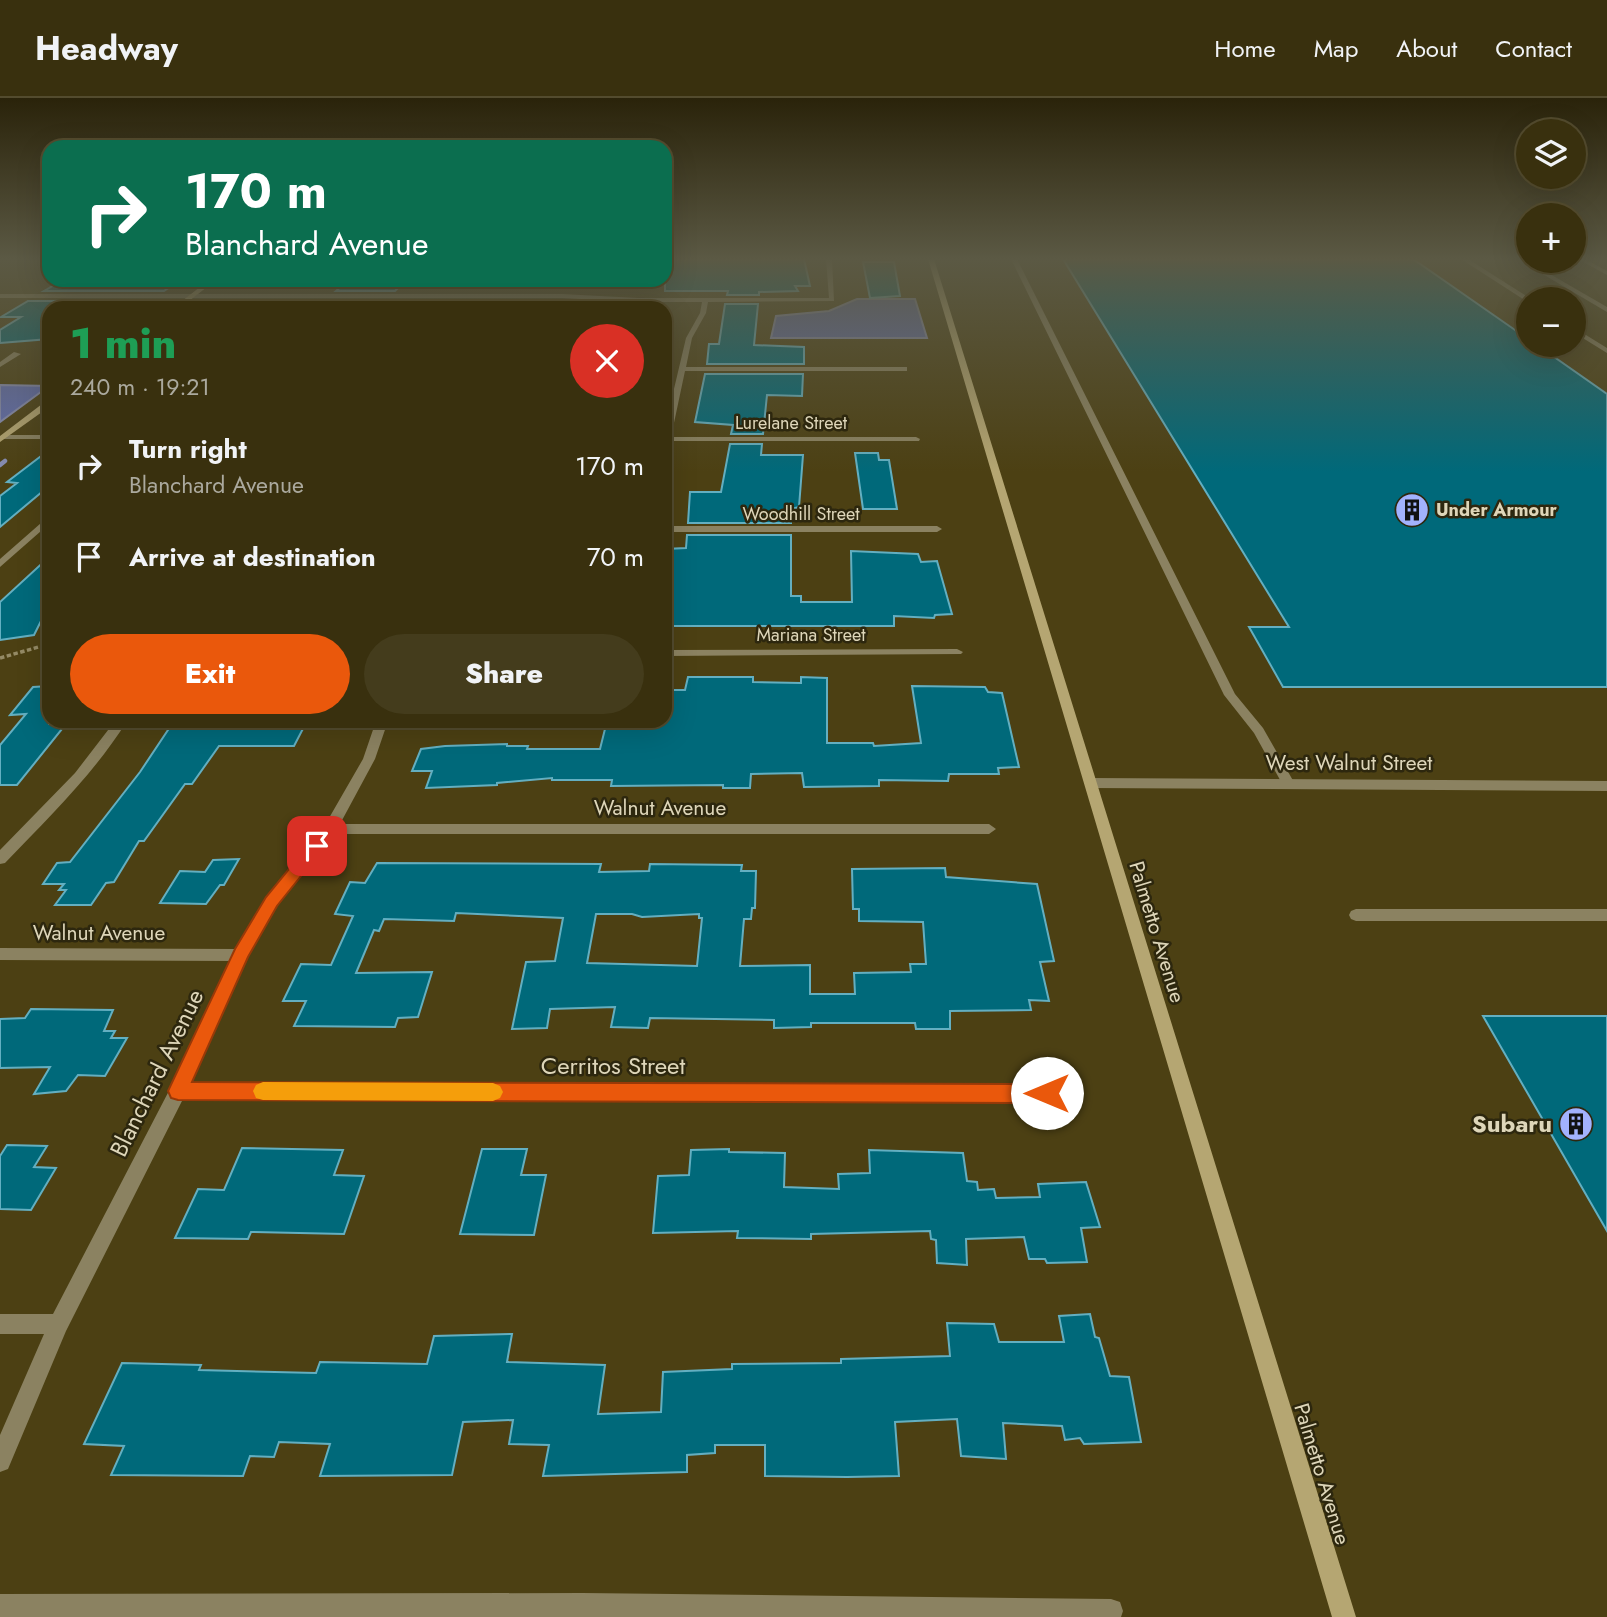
<!DOCTYPE html>
<html lang="en">
<head>
<meta charset="utf-8">
<style>
	:root { --surface:#39300e; --page:#443c1c; --text:#f1f3f6; --muted:#aba99e; --line:#534b2e; --accent:#ea580c }
	body { margin:0; font-family:Jost,sans-serif; background:var(--page); color:var(--text); height:100vh; display:flex; flex-direction:column; font-size:26px; white-space:nowrap }
	* { box-sizing:border-box; margin:0 }
	p { font-size:23px; color:var(--muted) }
	.icon { flex:none; width:38px; height:38px; fill:none; stroke:currentColor; stroke-width:2; stroke-linecap:round; stroke-linejoin:round }
	.map { position:relative; flex:1; overflow:hidden }
	.panel { position:absolute; left:42px; top:203px; width:630px; height:427px; display:flex; flex-direction:column; background:var(--surface); border-radius:21px; box-shadow:0 7px 28px #0002,0 0 0 2px var(--line) }
	.panel>* { flex:none }
	.banner { position:absolute; left:42px; top:42px; width:630px; height:147px; border-radius:21px; box-shadow:0 7px 28px #0002,0 0 0 2px var(--line); background:#0b6e4f; color:#fff; overflow:hidden }
	.tools { position:absolute; left:1516px; top:21px; display:grid; gap:14px }
	.tools a { display:grid; place-items:center; width:70px; height:70px; border-radius:50%; background:var(--surface); box-shadow:0 7px 28px #0002,0 0 0 2px var(--line); font-size:35px }
	.pin { position:absolute; display:grid; place-items:center; width:60px; height:60px; color:#fff; margin:-30px; border-radius:14px; box-shadow:0 4px 10px #0006 }
	.me { position:absolute; width:77px; margin:-38px; rotate:270deg; stroke-linejoin:round; filter:drop-shadow(0 0 5px #0008) }
	.turn { display:flex; align-items:center; gap:24px; height:147px; padding:0 28px; font-size:32px }
	.turn .icon { width:91px; height:91px; stroke-width:2.5 }
	.turn b { display:block; font-size:49px; line-height:60px }
	.round { display:grid; place-items:center; flex:none; width:74px; height:74px; border-radius:37px; background:var(--page) }
	.headline { display:flex; align-items:center; justify-content:space-between; height:119px; padding:0 28px }
	h1 { font-size:42px; font-weight:800; line-height:52px; color:#1e9e55 }
	.action { display:flex; gap:14px; margin-top:auto; padding:14px 28px }
	.action a { flex:1; height:80px; border-radius:42px; background:var(--accent); color:#fff; font-size:28px; font-weight:800; line-height:80px; text-align:center }
	.action a+a { background:var(--page); color:var(--text) }
	ul { padding:0; list-style:none }
	li { display:flex; align-items:center; gap:21px; height:91px; padding:0 28px }
	li div { flex:1 }
	li b { display:block; font-size:26px }
	li em { font-style:normal }
	header { display:flex; align-items:center; gap:42px; box-sizing:border-box; height:98px; padding:0 35px; background:var(--surface); border-bottom:2px solid var(--line) }
	header strong { font-size:33px }
	nav { display:flex; gap:38px; margin-inline-start:auto; font-size:24px }
	.map>svg:first-child { display:block }
</style>
</head>
<body>
<header>
<strong>Headway</strong>
<nav><a>Home</a><a>Map</a><a>About</a><a>Contact</a></nav>
</header>
<div class="map">
<svg width="1607" height="1519" viewBox="0 0 1607 1519">
	<rect width="100%" height="100%" fill="#4c4013"/>
	<path fill="#606db1" stroke="#868cb3" stroke-width="2" d="M 857,201 L 915,201 L 927,240 L 771,240 L 776,218 L 829,213 Z
		M 0,287 L 49,288 L 0,324 Z"/>
	<g fill="none" stroke-linecap="round" stroke-linejoin="round">
		<path stroke="#868cb3" stroke-width="4.5" d="M 0,367 L 5,363"/>
	</g>
	<path fill="#00697a" stroke="#63afc1" stroke-width="2" fill-rule="evenodd" d="M 665,161 L 804,161 L 810,188 L 795,188 L 798,193 L 759,194 L 759,197 L 727,197 L 728,193 L 665,193 Z
		M 1063,161 L 1413,161 L 1528,241 L 1528,247 L 1537,247 L 1607,296 L 1607,589 L 1283,589 L 1249,529 L 1289,529 Z
		M 863,164 L 894,164 L 900,198 L 870,200 Z
		M 63,182 L 180,182 L 164,193 L 44,193 Z
		M 349,182 L 406,182 L 395,193 L 336,193 Z
		M 28,203 L 151,203 L 141,210 L 49,210 L 49,241 L 0,245 L 0,232 L 21,219 L 1,219 Z
		M 326,203 L 386,203 L 379,210 L 318,210 Z
		M 725,206 L 758,206 L 754,247 L 804,249 L 804,266 L 707,266 L 709,246 L 719,246 Z
		M 705,276 L 803,276 L 802,298 L 767,297 L 763,336 L 731,336 L 733,327 L 695,324 Z
		M 730,346 L 762,346 L 761,357 L 803,357 L 799,409 L 791,411 L 791,425 L 688,425 L 690,394 L 721,394 Z
		M 49,352 L 49,388 L 0,429 L 0,398 L 17,385 L 7,384 Z
		M 855,355 L 878,355 L 879,362 L 889,362 L 897,411 L 863,411 Z
		M 687,437 L 791,437 L 791,498 L 801,498 L 801,504 L 852,504 L 851,453 L 918,456 L 921,464 L 937,463 L 952,516 L 935,517 L 934,520 L 894,518 L 894,528 L 665,528 L 665,451 L 686,450 Z
		M 49,459 L 49,507 L 34,537 L 0,542 L 0,504 Z
		M 688,579 L 753,579 L 753,584 L 801,585 L 801,579 L 827,580 L 827,645 L 873,645 L 874,648 L 921,645 L 912,588 L 985,589 L 988,594 L 1002,595 L 1019,669 L 998,670 L 999,676 L 949,676 L 948,683 L 879,682 L 879,688 L 804,689 L 802,675 L 751,676 L 750,690 L 723,690 L 723,687 L 611,688 L 612,682 L 552,682 L 552,680 L 497,685 L 497,687 L 426,690 L 432,673 L 412,673 L 421,651 L 445,648 L 507,646 L 507,648 L 528,648 L 527,651 L 600,651 L 607,623 L 665,623 L 669,592 L 685,592 Z
		M 49,588 L 49,626 L 66,626 L 17,687 L 0,687 L 0,647 L 26,616 L 10,617 L 33,589 Z
		M 174,623 L 307,623 L 294,648 L 219,648 L 192,686 L 185,686 L 144,743 L 139,743 L 114,784 L 106,785 L 91,807 L 55,807 L 66,792 L 59,792 L 64,786 L 43,786 L 57,765 L 70,764 L 140,674 Z
		M 239,761 L 224,787 L 220,787 L 206,806 L 160,805 L 180,773 L 205,774 L 213,762 Z
		M 377,765 L 601,766 L 599,774 L 649,773 L 650,766 L 742,767 L 741,773 L 756,773 L 755,810 L 752,810 L 751,821 L 744,821 L 740,868 L 810,867 L 810,896 L 855,896 L 854,875 L 911,874 L 910,866 L 926,866 L 923,824 L 859,823 L 859,811 L 853,811 L 852,771 L 945,770 L 946,779 L 1037,786 L 1054,863 L 1040,864 L 1049,903 L 1029,902 L 1031,912 L 950,913 L 950,931 L 916,931 L 915,925 L 811,925 L 811,929 L 774,930 L 774,922 L 650,920 L 648,930 L 611,929 L 615,909 L 550,911 L 547,930 L 512,931 L 526,864 L 555,863 L 563,820 L 456,815 L 454,823 L 384,821 L 379,833 L 374,832 L 356,875 L 432,874 L 418,919 L 398,920 L 395,929 L 294,928 L 306,903 L 283,903 L 301,866 L 331,867 L 353,818 L 335,816 L 350,784 L 365,785 ZM 596,816 L 632,816 L 642,819 L 699,816 L 699,820 L 702,820 L 697,868 L 587,865 Z
		M 31,911 L 113,912 L 104,933 L 115,933 L 111,940 L 127,940 L 105,978 L 78,977 L 66,993 L 34,996 L 50,969 L 0,970 L 0,921 L 25,920 Z
		M 1483,918 L 1607,918 L 1607,1133 Z
		M 7,1047 L 47,1048 L 34,1069 L 56,1070 L 31,1112 L 0,1111 L 0,1058 Z
		M 242,1050 L 343,1052 L 334,1077 L 364,1078 L 344,1136 L 251,1134 L 248,1141 L 175,1140 L 198,1091 L 224,1092 Z
		M 482,1051 L 527,1051 L 521,1077 L 546,1077 L 534,1137 L 460,1136 Z
		M 729,1051 L 729,1054 L 785,1055 L 784,1089 L 839,1091 L 838,1076 L 870,1075 L 869,1052 L 963,1055 L 967,1083 L 977,1084 L 978,1092 L 994,1091 L 996,1100 L 1040,1099 L 1038,1086 L 1086,1084 L 1100,1129 L 1081,1130 L 1087,1164 L 1047,1165 L 1045,1161 L 1029,1161 L 1024,1139 L 966,1141 L 967,1167 L 937,1165 L 936,1142 L 931,1141 L 930,1133 L 811,1136 L 811,1141 L 737,1140 L 738,1133 L 653,1135 L 658,1078 L 689,1077 L 691,1052 Z
		M 1090,1216 L 1095,1239 L 1099,1240 L 1110,1278 L 1129,1279 L 1141,1344 L 1084,1346 L 1080,1340 L 1065,1342 L 1062,1328 L 1003,1325 L 1006,1361 L 961,1358 L 957,1321 L 895,1324 L 899,1378 L 847,1379 L 765,1378 L 765,1347 L 715,1347 L 715,1355 L 687,1357 L 687,1374 L 543,1378 L 549,1347 L 509,1346 L 513,1322 L 463,1324 L 452,1377 L 320,1378 L 330,1346 L 279,1344 L 274,1359 L 250,1358 L 243,1378 L 111,1377 L 124,1348 L 84,1346 L 122,1265 L 201,1267 L 199,1272 L 316,1275 L 320,1264 L 427,1266 L 434,1238 L 512,1236 L 507,1264 L 605,1267 L 598,1316 L 661,1314 L 663,1274 L 732,1271 L 732,1266 L 841,1265 L 841,1261 L 950,1258 L 947,1225 L 994,1226 L 999,1244 L 1064,1244 L 1059,1218 Z"/>
	<g fill="none" stroke-linecap="round" stroke-linejoin="round">
		<path stroke="#948a65" stroke-width="3.5" stroke-dasharray="4.5 2.5" stroke-linecap="butt" d="M 0,560 L 49,546"/>
		<path fill="#8b8261" fill-rule="evenodd" d="M 1011,161 L 1017,161 L 1235,596 L 1263,630 L 1295,686 L 1294,689 L 1284,689 L 1254,635 L 1224,597 Z
			M 1461,161 L 1468,161 L 1531,201 L 1526,203 Z
			M 1517,161 L 1524,161 L 1607,209 L 1607,214 Z
			M 1578,161 L 1585,161 L 1607,173 L 1607,177 Z
			M 1573,229 L 1607,250 L 1607,255 L 1573,234 Z
			M 1356,811 L 1607,811 L 1607,823 L 1356,823 L 1351,821 L 1349,817 L 1351,813 Z"/>
		<path fill="#8b8261" fill-rule="evenodd" d="M 826,161 L 832,161 L 834,203 L 708,204 L 706,215 L 692,240 L 686,269 L 907,269 L 907,273 L 685,273 L 671,339 L 916,339 L 920,341 L 919,343 L 670,343 L 668,349 L 665,350 L 665,329 L 686,240 L 700,215 L 702,204 L 638,204 L 562,200 L 0,200 L 0,196 L 562,196 L 638,200 L 829,200 Z
			M 14,254 L 21,256 L 0,269 L 0,264 Z
			M 4,337 L 49,337 L 49,341 L 1,341 L 1,337 Z
			M 49,418 L 49,426 L 0,469 L 0,461 Z
			M 665,428 L 937,428 L 942,431 L 937,434 L 665,434 Z
			M 957,551 L 963,554 L 961,556 L 665,558 L 665,552 Z
			M 115,623 L 127,623 C 93,677 49,719 5,765 L 0,766 L 0,752 L 75,675 Z
			M 376,623 L 388,623 L 375,661 L 340,726 L 989,726 L 996,731 L 989,736 L 334,736 L 277,807 L 247,860 L 190,985 L 1047,987 L 1053,989 L 1056,995 L 1053,1001 L 1047,1003 L 183,1001 L 66,1233 L 8,1371 L 0,1374 L 0,1337 L 44,1236 L 0,1236 L 0,1216 L 53,1216 L 172,987 L 230,863 L 0,862 L 0,850 L 237,851 L 267,799 L 325,727 L 363,661 Z
			M 1090,680 L 1607,683 L 1607,693 L 1090,690 L 1084,685 Z
			M 582,1495 L 1111,1501 L 1120,1504 L 1123,1513 L 1121,1519 L 0,1519 L 0,1496 Z"/>
		<path fill="#b5a672" fill-rule="evenodd" d="M 928,161 L 934,161 L 1356,1519 L 1332,1519 Z
			M 209,182 L 216,182 L 180,210 L 173,210 Z
			M 46,303 L 49,303 L 49,309 L 0,344 L 0,338 Z"/>
	</g>
	<linearGradient id="sky" x2="0" y2="1"><stop stop-color="#2a230a"/><stop offset="0.43" stop-color="#5b5944"/><stop offset="1" stop-color="#5b5944" stop-opacity="0"/></linearGradient>
	<rect width="1607" height="374" fill="url(#sky)"/>
	<path fill="#ea580c" stroke="#983908" stroke-width="2" d="M 317,742 L 325,748 L 277,808 L 248,859 L 192,984 L 1047,986 L 1054,989 L 1057,995 L 1054,1002 L 1047,1005 L 178,1002 L 171,1000 L 168,993 L 235,851 L 266,799 L 311,744 Z"/>
	<path fill="#f59e0b" d="M 263,984 L 493,985 L 500,988 L 503,994 L 500,1000 L 493,1003 L 263,1002 L 256,1000 L 253,993 L 256,987 Z"/>
	<defs>
		<g id="building-disc" transform="scale(1.75)"><circle r="9.5" fill="#a2b2fd" stroke="#2d270e"/><path d="M-4-6H4V6H1V3H-1V6H-4ZM-2.5-4.3h1.7v1.8h-1.7ZM.8-4.3h1.7v1.8H.8ZM-2.5-1h1.7V.8h-1.7ZM.8-1h1.7V.8H.8Z" fill="#111"/></g>
	</defs>
	<g fill-rule="evenodd">
		<use href="#building-disc" x="1412" y="412"/>
		<use href="#building-disc" x="1576" y="1026"/>
	</g>
	<g text-anchor="middle" stroke-width="5" stroke-linejoin="round" paint-order="stroke">
		<g font-size="18" fill="#ded6b9" stroke="#2d270e">
			<text x="791" y="331">Lurelane Street</text>
			<text x="801" y="422">Woodhill Street</text>
			<text x="811" y="543">Mariana Street</text>
		</g>
		<g font-size="18" font-weight="bold" fill="#ded6b9" stroke="#2d270e" text-anchor="start">
			<text x="1436" y="418">Under Armour</text>
		</g>
		<g font-size="21" fill="#ded6b9" stroke="#2d270e">
			<text x="1349" y="672">West Walnut Street</text>
			<text x="660" y="717">Walnut Avenue</text>
			<text transform="translate(1157 834) rotate(73)" y="7">Palmetto Avenue</text>
			<text x="99" y="842">Walnut Avenue</text>
			<text transform="translate(1322 1376) rotate(73)" y="7">Palmetto Avenue</text>
		</g>
		<g font-size="24" fill="#ded6b9" stroke="#2d270e">
			<text x="613" y="976">Cerritos Street</text>
			<text transform="translate(157 975) rotate(-64)" y="8">Blanchard Avenue</text>
		</g>
		<g font-size="24" font-weight="bold" fill="#ded6b9" stroke="#2d270e" text-anchor="end">
			<text x="1552" y="1034">Subaru</text>
		</g>
	</g>
</svg>
<div class="tools">
<a><svg class="icon" aria-label="layers" viewBox="0 0 24 24"><path d="M12 4l9 5-9 5-9-5zM3 14l9 5 9-5"/></svg></a>
<a>+</a>
<a>−</a>
</div>
<div class="pin" style="left:317px;top:748px;background:#d93025"><svg class="icon" aria-label="arrive" viewBox="0 0 24 24"><path d="M6 21V4h12l-3 4 3 4H6"/></svg></div>
<svg class="me" style="left:1047px;top:995px" viewBox="-20 -20 40 40"><circle r="19" fill="#fff"/><path d="M0-13L10 11 0 6-10 11z" fill="#ea580c"/></svg>
<div class="banner">
<div class="turn"><svg class="icon" aria-label="right" viewBox="0 0 24 24"><path d="M7 20v-9h11M14 6l5 5-5 5"/></svg><div><b>170 m</b>Blanchard Avenue</div></div>
</div>
<section class="panel">
<div class="headline"><div><h1>1 min</h1><p>240 m · 19:21</p></div><a class="round" style="background:#d93025;color:#fff"><svg class="icon" aria-label="close" viewBox="0 0 24 24"><path d="M6 6l12 12M18 6L6 18"/></svg></a></div>
<ul>
<li><svg class="icon" aria-label="right" viewBox="0 0 24 24"><path d="M7 20v-9h11M14 6l5 5-5 5"/></svg><div><b>Turn right</b><p>Blanchard Avenue</p></div><em>170 m</em></li>
<li><svg class="icon" aria-label="arrive" viewBox="0 0 24 24"><path d="M6 21V4h12l-3 4 3 4H6"/></svg><div><b>Arrive at destination</b></div><em>70 m</em></li>
</ul>
<div class="action"><a>Exit</a><a>Share</a></div>
</section>
</div>
</body>
</html>
